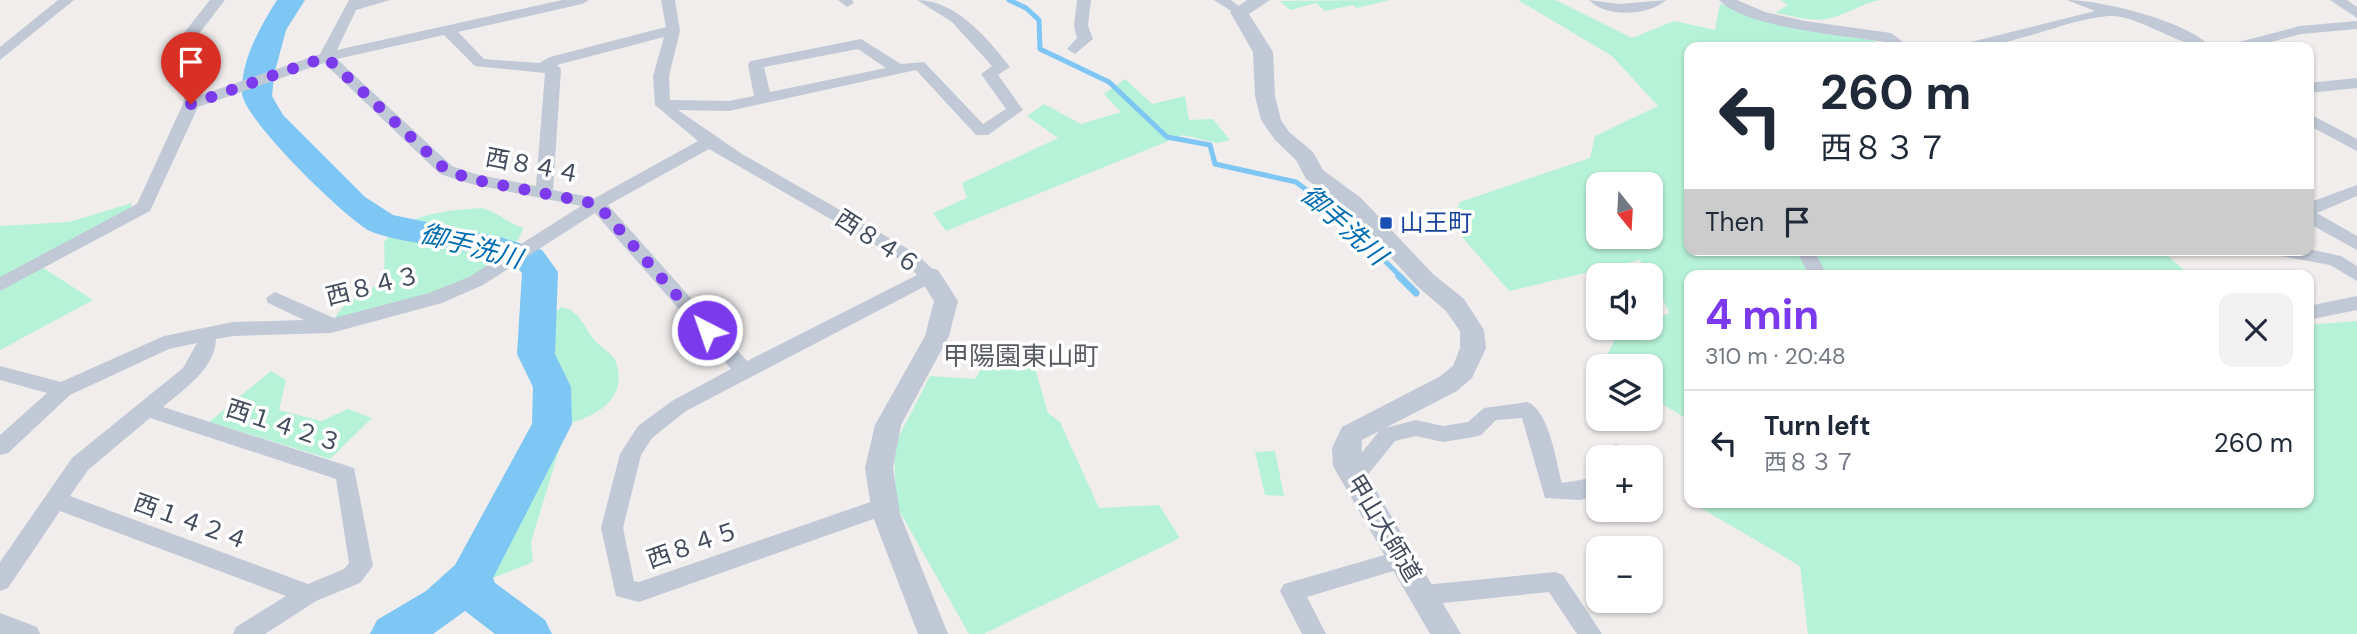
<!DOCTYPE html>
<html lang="en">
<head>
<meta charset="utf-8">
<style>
	:root { --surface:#fff; --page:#f2f2f3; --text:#1f2937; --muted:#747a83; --line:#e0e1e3; --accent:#7c3aed }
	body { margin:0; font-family:"DM Sans","Noto Sans JP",sans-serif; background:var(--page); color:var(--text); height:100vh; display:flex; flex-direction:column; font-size:26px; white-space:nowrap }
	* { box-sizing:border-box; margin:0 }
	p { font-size:23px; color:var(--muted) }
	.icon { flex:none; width:38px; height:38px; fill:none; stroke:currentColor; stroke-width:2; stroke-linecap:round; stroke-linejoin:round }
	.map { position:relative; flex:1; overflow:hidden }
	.side { position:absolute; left:1684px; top:270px; width:630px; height:238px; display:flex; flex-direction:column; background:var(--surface); border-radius:14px; box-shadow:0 2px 5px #0004 }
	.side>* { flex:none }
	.hud { position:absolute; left:1684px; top:42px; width:630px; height:214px; border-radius:14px; box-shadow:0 2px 5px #0004; background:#fff; color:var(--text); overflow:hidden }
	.needle { width:46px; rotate:162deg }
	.buttons { position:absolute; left:1586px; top:172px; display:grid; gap:14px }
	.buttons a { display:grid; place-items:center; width:77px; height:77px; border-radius:14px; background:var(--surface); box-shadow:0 2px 5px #0004; font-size:35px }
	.pin { position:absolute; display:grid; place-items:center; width:60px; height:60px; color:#fff; margin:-72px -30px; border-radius:50% 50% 50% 0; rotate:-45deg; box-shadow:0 0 7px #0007 }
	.pin .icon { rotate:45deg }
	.me { position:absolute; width:77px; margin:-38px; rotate:319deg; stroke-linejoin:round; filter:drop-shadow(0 0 5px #0008) }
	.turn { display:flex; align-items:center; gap:24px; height:147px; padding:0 21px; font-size:32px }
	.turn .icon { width:91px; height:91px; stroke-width:2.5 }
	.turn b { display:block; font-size:49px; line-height:60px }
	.then { display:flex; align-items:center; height:66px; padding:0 21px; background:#0003; gap:14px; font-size:26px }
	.round { display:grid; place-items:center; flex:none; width:74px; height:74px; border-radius:14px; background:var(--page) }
	.overview { display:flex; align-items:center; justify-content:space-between; height:119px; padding:0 21px }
	h1 { font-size:42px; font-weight:700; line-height:52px; color:var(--accent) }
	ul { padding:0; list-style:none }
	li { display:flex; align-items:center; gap:21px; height:105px; padding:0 21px; border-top:2px solid var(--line) }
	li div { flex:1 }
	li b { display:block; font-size:26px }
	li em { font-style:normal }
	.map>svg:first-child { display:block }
</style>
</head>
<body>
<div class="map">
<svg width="2357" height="634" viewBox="0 0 2357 634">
	<rect width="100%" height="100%" fill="#f0edec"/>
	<path fill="#b6f2d8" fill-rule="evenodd" d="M 1389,0 L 1357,8 L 1353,5 L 1325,11 L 1316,3 L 1290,10 L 1280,1 Z
		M 1518,0 L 1555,0 L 1632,38 L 1674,21 L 1715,30 L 1720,4 L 1784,25 L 1876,41 L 1884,47 L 1689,47 L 1689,250 L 2161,250 L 2190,275 L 1689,275 L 1689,420 L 1650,397 L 1650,366 L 1602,366 L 1619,330 L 1650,327 L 1650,320 L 1670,313 L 1640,260 L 1509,291 L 1451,224 L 1460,202 L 1590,158 L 1595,136 L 1658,106 L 1612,56 ZM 1598,184 L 1650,184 L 1650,236 L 1598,236 Z
		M 1780,0 L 1880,0 C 1860,4 1844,16 1826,19 C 1811,22 1791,15 1775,13 L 1788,5 Z
		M 1125,79 L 1152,104 L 1185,96 L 1189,120 L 1213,119 L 1230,140 L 1218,143 L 1183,135 L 946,231 L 933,213 L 967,198 L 962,183 L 1058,138 L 1027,116 L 1044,104 L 1081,124 L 1121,112 L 1104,94 Z
		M 132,203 L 129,213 L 42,267 L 93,300 L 0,350 L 0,226 L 69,222 Z
		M 481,208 C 497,211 507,223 523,228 C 507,282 383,307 334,321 C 342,298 366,298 379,281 C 387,271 384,254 384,242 C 410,212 444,211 481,208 Z
		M 562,307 C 581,311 584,328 595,341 C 601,347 611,353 615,360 C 630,397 598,416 567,424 L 531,542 L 533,562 L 483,582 L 485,561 L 565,409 L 562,375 L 546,339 L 550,315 Z
		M 2357,321 L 2357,634 L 1808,634 L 1800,566 L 1699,507 L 1699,502 L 2308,502 L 2308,325 Z
		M 989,355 L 1032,358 L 1048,413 L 1060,422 L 1099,508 L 1159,505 L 1180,538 L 984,634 L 969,634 L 896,505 L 894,446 L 930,376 L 975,379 Z
		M 271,371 L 286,380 L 279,410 L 321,421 L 348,409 L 372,418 L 330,459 L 209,422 Z
		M 1275,451 L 1284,496 L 1265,495 L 1255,452 Z"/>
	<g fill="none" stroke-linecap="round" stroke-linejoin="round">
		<path stroke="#7ec6f4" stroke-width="5" d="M 1009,0 L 1026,8 L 1039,20 L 1040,49 L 1109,82 L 1167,137 L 1210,145 L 1215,164 L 1296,182 L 1338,214 L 1401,277"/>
		<path stroke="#7ec6f4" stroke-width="7" d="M 1399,276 L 1416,293"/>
		<path fill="#7ec6f4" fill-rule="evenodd" d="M 277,0 L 305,0 L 286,30 L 274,75 L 272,96 L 283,115 L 365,197 L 393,215 L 503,238 L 542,250 L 558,272 L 555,354 L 571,387 L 572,424 L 493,578 L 495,583 L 545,620 L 552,634 L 495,634 L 465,611 L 433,634 L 370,634 L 377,620 L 426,591 L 455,565 L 532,424 L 533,387 L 517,354 L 522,273 C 505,249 402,246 370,231 C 346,219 243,119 242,93 C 241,60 260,27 277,0 Z"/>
		<path fill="#c1c9d6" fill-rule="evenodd" d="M 58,0 L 74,0 L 0,60 L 0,47 Z
			M 210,0 L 225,0 L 185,52 L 206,69 L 201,95 L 320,54 L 349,0 L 390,0 L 356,10 L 337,50 L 562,0 L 589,0 L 582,4 L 458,32 L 484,59 L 539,63 L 550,57 L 666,27 L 661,0 L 675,0 L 680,31 L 669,76 L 670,100 L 729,101 L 754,96 L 748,64 L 751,61 L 861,39 L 901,64 L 924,62 L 983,124 L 1006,109 L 981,74 L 992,66 L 952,22 L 917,0 C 956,0 987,38 1010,67 L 998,75 L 1023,110 L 988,135 L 976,135 L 916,70 L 729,111 L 678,110 L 742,154 L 917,254 L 939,276 L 937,280 L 686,411 L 652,438 L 641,455 L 623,528 L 634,581 L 639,582 L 885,497 L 893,500 L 896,506 L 893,512 L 639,602 L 616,596 L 601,528 L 620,454 L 638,426 L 672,401 L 731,369 L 595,213 L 483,285 L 442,303 L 331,333 L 233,336 L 216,339 C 215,369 184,389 163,407 L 354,468 L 373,566 L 360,583 L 316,601 L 265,634 L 233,634 L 236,627 L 286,596 L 60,511 L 8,588 L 0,591 L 0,562 L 72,458 L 183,368 L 197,343 L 169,349 L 70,395 L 8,453 L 0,455 L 0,435 L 47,393 L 0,380 L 0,366 L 61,382 L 164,336 L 233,322 L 304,320 L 268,303 L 266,298 L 275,292 L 334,318 L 429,293 L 469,277 L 581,206 L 471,184 L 440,174 L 324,63 L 198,107 L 150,211 L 0,291 L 0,277 L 137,204 L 183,104 L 190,70 L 168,53 ZM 444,35 L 475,66 L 545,73 L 536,186 L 475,174 L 452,166 L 337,59 ZM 664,37 L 653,76 L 655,105 L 698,141 L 595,198 L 553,190 L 561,69 L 557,65 ZM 858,49 L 886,68 L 770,92 L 764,67 ZM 709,149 L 905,262 L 917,275 L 747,361 L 608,205 ZM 150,418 L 336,479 L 349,563 L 344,569 L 308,584 L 70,496 L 88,470 Z
			M 838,0 L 852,0 L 854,3 L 847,7 Z
			M 1077,0 L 1091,0 L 1088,26 L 1093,39 L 1075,54 L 1067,49 L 1077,38 L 1074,26 Z
			M 1214,0 L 1231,0 L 1246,12 L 1239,16 Z
			M 1589,0 L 1619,4 L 1666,0 C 1648,16 1606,18 1589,0 Z
			M 1719,0 L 1737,0 L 1765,12 L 1805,21 L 1891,33 L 1910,47 L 1893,47 L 1886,42 C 1847,36 1745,28 1719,0 Z
			M 2067,0 C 2101,0 2187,21 2211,47 C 2179,48 2139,14 2108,16 C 2058,21 2012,49 1960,47 L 1963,44 L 2095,11 Z
			M 2330,0 L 2347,0 L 2357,7 L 2357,18 Z
			M 2357,21 L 2357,29 L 2301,34 L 2252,47 L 2228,47 L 2231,44 L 2300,26 Z
			M 2357,78 L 2357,88 L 2308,93 L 2308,83 Z
			M 2308,113 L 2357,139 L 2357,151 L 2308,125 Z
			M 2357,185 L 2357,196 L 2317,213 L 2357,236 L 2357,250 L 2308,223 L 2308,203 Z
			M 2308,249 L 2341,256 L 2357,266 L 2357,281 L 2330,265 L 2281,256 L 2272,250 Z
			M 1796,250 L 1814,250 L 1827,275 L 1809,275 Z
			M 2357,296 L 2357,310 L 2308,320 L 2308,306 Z
			M 1527,402 C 1549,409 1556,462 1562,483 L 1598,477 L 1598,495 L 1580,500 L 1545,498 L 1522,418 L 1496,420 L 1481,435 L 1474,437 L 1443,442 L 1416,436 L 1395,441 L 1361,483 L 1353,485 L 1345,483 L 1342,477 L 1381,429 L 1416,420 L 1443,426 L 1468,422 L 1484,408 Z
			M 1616,444 L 1624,446 L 1626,457 L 1604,457 L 1608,446 Z
			M 1402,550 L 1410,552 L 1413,559 L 1410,566 L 1307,597 L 1326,634 L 1302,634 L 1280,591 L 1284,584 Z
			M 1555,572 L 1563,575 L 1602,634 L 1577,634 L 1549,592 L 1424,605 L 1416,602 L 1412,595 L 1416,588 L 1424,585 Z
			M 0,613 L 37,627 L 40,634 L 0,634 Z"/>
		<path fill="#c1c9d6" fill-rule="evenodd" d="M 1247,0 L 1270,0 L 1249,14 L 1273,52 L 1275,96 L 1281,120 L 1289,132 L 1313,152 L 1323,170 L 1361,198 L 1433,274 L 1464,299 L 1484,330 L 1486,348 L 1472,378 L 1457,391 L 1362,440 L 1361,465 L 1461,634 L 1430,634 L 1333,466 L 1332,448 L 1342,427 L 1439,377 L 1453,366 L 1460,348 L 1460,331 L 1446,311 L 1417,286 L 1345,208 L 1306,179 L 1296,160 L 1275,140 L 1261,120 L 1255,96 L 1253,52 L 1230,12 Z
			M 930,268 L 938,270 L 958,301 L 949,336 L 901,425 L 893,468 L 900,514 L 948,634 L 918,634 L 872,514 L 865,468 L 875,425 L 925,336 L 934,301 L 918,276 L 922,270 Z"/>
	</g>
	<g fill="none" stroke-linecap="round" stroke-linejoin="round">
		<path stroke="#7c3aed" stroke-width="12" stroke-dasharray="0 21.6" d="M 191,104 L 326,57 L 446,170 L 471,179 L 597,204 L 707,330"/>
	</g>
	<rect fill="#1a4fb4" stroke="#fff" stroke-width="2.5" x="1379" y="216" width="14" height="14" rx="3.5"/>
	<g text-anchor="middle" stroke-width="7" stroke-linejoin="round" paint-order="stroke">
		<g font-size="24" fill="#434c5c" stroke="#fff">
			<text transform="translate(533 166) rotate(11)" y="8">西８４４</text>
			<text transform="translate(878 242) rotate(33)" y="8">西８４６</text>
			<text transform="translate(373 286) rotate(-14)" y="8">西８４３</text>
			<text transform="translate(284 426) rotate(18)" y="8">西１４２３</text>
			<text transform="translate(191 522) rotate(20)" y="8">西１４２４</text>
			<text transform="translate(1384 528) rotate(59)" y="8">甲山大師道</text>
			<text transform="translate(693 545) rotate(-19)" y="8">西８４５</text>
		</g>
		<g font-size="24" fill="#164399" stroke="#fff" text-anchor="start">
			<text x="1400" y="231">山王町</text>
		</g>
		<g font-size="26" font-style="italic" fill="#006cb2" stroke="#fff">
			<text transform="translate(1344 225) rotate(42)" y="9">御手洗川</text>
			<text transform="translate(471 246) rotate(15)" y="9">御手洗川</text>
		</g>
		<g font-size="26" fill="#595b62" stroke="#fff">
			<text x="1021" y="365">甲陽園東山町</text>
		</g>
	</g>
</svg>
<div class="buttons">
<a><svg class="needle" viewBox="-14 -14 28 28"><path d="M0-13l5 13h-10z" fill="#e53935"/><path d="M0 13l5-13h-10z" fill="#747a83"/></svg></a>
<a><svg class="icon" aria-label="sound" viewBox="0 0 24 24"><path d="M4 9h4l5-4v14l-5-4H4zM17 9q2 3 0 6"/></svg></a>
<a><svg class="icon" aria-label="layers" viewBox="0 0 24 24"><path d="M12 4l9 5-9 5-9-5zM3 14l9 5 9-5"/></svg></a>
<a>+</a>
<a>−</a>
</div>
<div class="pin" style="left:191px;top:104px;background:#d93025"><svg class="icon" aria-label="arrive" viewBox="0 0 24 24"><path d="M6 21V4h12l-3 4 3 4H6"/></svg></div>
<svg class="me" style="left:707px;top:330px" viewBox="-20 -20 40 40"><circle r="17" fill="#7c3aed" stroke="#fff" stroke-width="3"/><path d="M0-11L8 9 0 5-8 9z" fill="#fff"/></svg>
<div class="hud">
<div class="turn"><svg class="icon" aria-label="left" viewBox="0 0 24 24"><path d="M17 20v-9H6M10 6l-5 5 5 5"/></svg><div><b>260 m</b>西８３７</div></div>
<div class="then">Then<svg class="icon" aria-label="arrive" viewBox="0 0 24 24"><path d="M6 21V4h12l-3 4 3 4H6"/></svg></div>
</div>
<section class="side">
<div class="overview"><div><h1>4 min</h1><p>310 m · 20:48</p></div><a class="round"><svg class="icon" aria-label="close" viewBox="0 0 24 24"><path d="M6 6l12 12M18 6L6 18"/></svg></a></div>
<ul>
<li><svg class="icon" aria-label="left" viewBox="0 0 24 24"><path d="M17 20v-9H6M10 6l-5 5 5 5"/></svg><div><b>Turn left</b><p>西８３７</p></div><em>260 m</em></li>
</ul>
</section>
</div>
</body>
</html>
